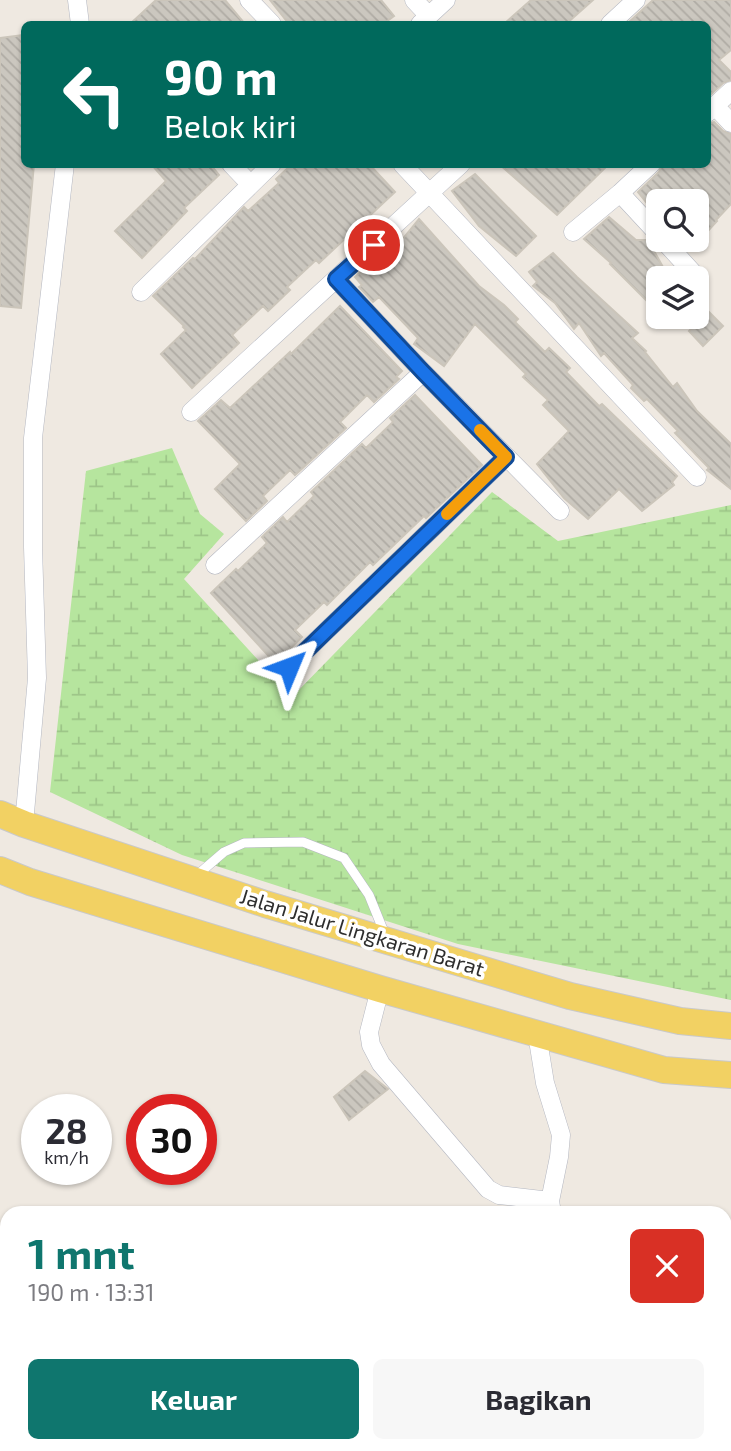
<!DOCTYPE html>
<html lang="id">
<head>
<meta charset="utf-8">
<style>
	:root { --surface:#fff; --page:#f7f7f7; --text:#2b2b33; --muted:#7c7c81; --accent:#0f766e }
	body { margin:0; font-family:"Exo 2",sans-serif; background:var(--page); color:var(--text); height:100vh; display:flex; flex-direction:column; font-size:26px; white-space:nowrap }
	* { box-sizing:border-box; margin:0 }
	p { font-size:23px; color:var(--muted) }
	.icon { flex:none; width:38px; height:38px; fill:none; stroke:currentColor; stroke-width:2; stroke-linecap:round; stroke-linejoin:round }
	.map { position:relative; flex:1; overflow:hidden }
	.side { position:absolute; left:0px; top:1206px; width:732px; height:247px; display:flex; flex-direction:column; background:var(--surface); border-radius:21px 21px 0 0; box-shadow:0 2px 5px #0004 }
	.side>* { flex:none }
	.hud { position:absolute; left:21px; top:21px; width:690px; height:147px; border-radius:10px; box-shadow:0 2px 5px #0004; background:#00695c; color:#fff; overflow:hidden }
	.buttons { position:absolute; left:646px; top:189px; display:grid; gap:14px }
	.buttons a { display:grid; place-items:center; width:63px; height:63px; border-radius:10px; background:var(--surface); box-shadow:0 2px 5px #0004; font-size:35px }
	.speed { position:absolute; left:21px; top:1094px; display:flex; gap:14px; font-size:35px; font-weight:700; text-align:center }
	.speed>* { display:grid; place-content:center; width:91px; height:91px; border-radius:50%; background:var(--surface); box-shadow:0 2px 5px #0004; line-height:1 }
	.speed small { font-size:18px; font-weight:400 }
	.speed .limit { border:10px solid #d22; background:#fff; color:#111 }
	.pin { position:absolute; display:grid; place-items:center; width:60px; height:60px; color:#fff; margin:-30px; border:4px solid #fff; border-radius:50%; box-shadow:0 2px 7px #0007 }
	.me { position:absolute; width:77px; margin:-38px; rotate:46deg; stroke-linejoin:round; filter:drop-shadow(0 0 5px #0008) }
	.turn { display:flex; align-items:center; gap:24px; height:147px; padding:0 28px; font-size:32px }
	.turn .icon { width:91px; height:91px; stroke-width:2.5 }
	.turn b { display:block; font-size:49px; line-height:60px }
	.round { display:grid; place-items:center; flex:none; width:74px; height:74px; border-radius:10px; background:var(--page) }
	.summary { display:flex; align-items:center; justify-content:space-between; height:119px; padding:0 28px }
	h1 { font-size:42px; font-weight:700; line-height:52px; color:var(--accent) }
	.action { display:flex; gap:14px; margin-top:auto; padding:14px 28px }
	.action a { flex:1; height:80px; border-radius:10px; background:var(--accent); color:#fff; font-size:28px; font-weight:700; line-height:80px; text-align:center }
	.action a+a { background:var(--page); color:var(--text) }
	.map>svg:first-child { display:block }
</style>
</head>
<body>
<div class="map">
<svg width="731" height="1451" viewBox="0 0 731 1451">
	<defs>
		<pattern id="wetland-marsh" width="20" height="14" patternUnits="userSpaceOnUse" patternTransform="scale(1.75)"><rect width="20" height="14" fill="#b6e59e"/><path d="M1 5h8M5 5V1M11 12h8M15 12V8" fill="none" stroke="#9dc588"/></pattern>
		<pattern id="building-back-hatch" width="6" height="6" patternUnits="userSpaceOnUse" patternTransform="scale(1.75)"><rect width="6" height="6" fill="#cbc7bf"/><path d="M-1 5l2 2M0 0l6 6M5-1l2 2" fill="none" stroke="#afaba4"/></pattern>
	</defs>
	<rect width="100%" height="100%" fill="#efe9e1"/>
	<path fill="url(#wetland-marsh)" d="M 172,448 L 200,514 L 224,534 L 184,579 L 292,697 L 492,492 L 558,541 L 731,505 L 731,1000 L 458,944 L 182,855 L 50,792 L 86,471 Z"/>
	<path fill="url(#building-back-hatch)" stroke="#cbc5ba" stroke-width="2" d="M 156,0 L 225,0 L 245,24 L 130,24 Z
		M 270,0 L 381,0 L 394,16 L 383,24 L 289,24 Z
		M 531,0 L 593,0 L 566,24 L 504,24 Z
		M 653,0 L 731,0 L 731,50 L 719,60 L 731,72 L 731,80 L 723,83 L 707,98 L 707,24 L 627,24 Z
		M 24,35 L 24,164 L 34,164 L 21,308 L 0,306 L 0,38 Z
		M 714,122 L 723,131 L 731,134 L 731,204 L 716,220 L 717,221 L 696,244 L 696,201 L 658,201 L 658,217 L 638,192 L 659,172 L 662,164 L 707,164 L 707,124 Z
		M 151,164 L 210,164 L 219,175 L 184,208 L 187,211 L 142,258 L 115,231 L 166,181 Z
		M 292,164 L 369,164 L 395,192 L 319,263 L 316,260 L 287,287 L 290,290 L 268,311 L 263,306 L 232,335 L 239,343 L 192,388 L 161,354 L 186,330 L 183,327 L 184,326 L 153,296 L 193,258 L 195,259 L 244,207 L 248,211 L 279,183 L 276,179 Z
		M 499,164 L 609,164 L 557,215 Z
		M 475,174 L 536,236 L 516,256 L 479,226 L 452,191 Z
		M 609,217 L 636,240 L 648,240 L 669,278 L 658,278 L 658,312 L 610,264 L 611,263 L 584,239 Z
		M 419,219 L 479,286 L 504,305 L 518,319 L 515,322 L 545,352 L 549,348 L 570,368 L 566,372 L 599,406 L 602,404 L 677,476 L 672,482 L 674,485 L 642,511 L 619,489 L 588,519 L 564,498 L 537,464 L 569,431 L 543,405 L 548,400 L 523,377 L 526,374 L 475,324 L 444,366 L 414,344 L 418,338 L 379,297 L 373,302 L 359,287 L 362,285 L 355,277 L 389,246 L 393,251 Z
		M 553,253 L 577,277 L 638,333 L 632,338 L 646,351 L 645,352 L 673,387 L 677,383 L 697,411 L 731,444 L 731,489 L 707,470 L 709,468 L 675,433 L 678,431 L 647,399 L 644,401 L 631,388 L 633,385 L 604,353 L 601,356 L 579,323 L 574,329 L 555,303 L 533,286 L 537,282 L 529,272 Z
		M 340,306 L 402,371 L 396,377 L 399,379 L 374,402 L 367,395 L 340,422 L 346,428 L 295,475 L 290,470 L 263,496 L 267,501 L 246,521 L 215,489 L 240,464 L 198,421 L 221,400 L 230,408 L 290,352 L 291,354 Z
		M 709,312 L 723,326 L 703,346 L 689,331 Z
		M 415,395 L 482,465 L 426,518 L 424,516 L 373,565 L 370,562 L 327,605 L 324,602 L 295,630 L 302,637 L 275,663 L 211,593 L 236,569 L 238,571 L 267,543 L 262,537 L 283,517 L 287,522 L 314,496 L 311,492 L 362,444 L 366,448 L 393,422 L 390,418 Z
		M 365,1071 L 388,1089 L 349,1120 L 334,1097 Z"/>
	<g fill="none" stroke-linecap="round" stroke-linejoin="round">
		<g stroke="#b4b7c1" stroke-width="10">
			<path id="service" d="M 196,876 L 224,852 L 244,843 L 303,842 L 344,858 L 369,895 L 386,937"/>
		</g>
		<g stroke="#b4b7c1" stroke-width="19">
			<path id="minor" d="M 77,0 L 80,24
				M 249,0 L 272,24
				M 414,0 L 429,16
				M 420,24 L 446,0
				M 610,24 L 636,0
				M 715,106 L 731,123
				M 707,113 L 731,91
				M 231,164 L 250,184
				M 402,164 L 697,477
				M 620,193 L 658,234
				M 573,232 L 620,193 L 651,164
				M 663,240 L 695,275
				M 336,279 L 423,372 L 560,511
				M 141,292 L 272,164
				M 191,412 L 461,164
				M 215,565 L 423,372
				M 289,667 L 506,457
				M 24,824 L 37,678 L 33,547 L 33,438 L 65,164
				M 380,989 L 369,1032 L 371,1045 L 381,1064 L 488,1189 L 499,1195 L 550,1201
				M 537,1034 L 545,1083 L 561,1135 L 559,1157 L 550,1201 L 552,1213
				M 122,1446 L 125,1451
				M 684,1446 L 686,1451
				M 30,1451 L 40,1446"/>
		</g>
		<g stroke="#c9c9c9" stroke-width="28">
			<path id="primary" d="M 0,814 L 24,824 L 265,904 L 570,996 L 680,1021 L 731,1026
				M 0,870 L 30,882 L 380,989 L 664,1070 L 731,1075"/>
		</g>
		<use href="#service" stroke="#fff" stroke-width="9"/>
		<use href="#minor" stroke="#fff" stroke-width="18"/>
		<use href="#primary" stroke="#f2d163" stroke-width="26"/>
	</g>
	<g fill="none" stroke-linecap="round" stroke-linejoin="round">
		<g stroke="#114b97" stroke-width="18">
			<path id="route" d="M 289,667 L 506,457 L 423,372 L 336,279 L 374,245"/>
		</g>
		<use href="#route" stroke="#1a73e8" stroke-width="12"/>
		<path stroke="#f59e0b" stroke-width="12" d="M 447,514 L 506,457 L 480,430"/>
	</g>
	<g text-anchor="middle" stroke-width="7" stroke-linejoin="round" paint-order="stroke">
		<g font-size="21" fill="#2e2e2e" stroke="#fff">
			<text transform="translate(362 933) rotate(17)" y="7">Jalan Jalur Lingkaran Barat</text>
		</g>
	</g>
</svg>
<div class="buttons">
<a><svg class="icon" aria-label="search" viewBox="0 0 24 24"><circle cx="10" cy="10" r="6"/><path d="M15 15l6 6"/></svg></a>
<a><svg class="icon" aria-label="layers" viewBox="0 0 24 24"><path d="M12 4l9 5-9 5-9-5zM3 14l9 5 9-5"/></svg></a>
</div>
<div class="speed"><div>28<small>km/h</small></div><div class="limit">30</div></div>
<div class="pin" style="left:374px;top:245px;background:#d93025"><svg class="icon" aria-label="arrive" viewBox="0 0 24 24"><path d="M6 21V4h12l-3 4 3 4H6"/></svg></div>
<svg class="me" style="left:289px;top:667px" viewBox="-20 -20 40 40"><path d="M0-17L14 15 0 8-14 15z" fill="#1a73e8" stroke="#fff" stroke-width="4"/></svg>
<div class="hud">
<div class="turn"><svg class="icon" aria-label="left" viewBox="0 0 24 24"><path d="M17 20v-9H6M10 6l-5 5 5 5"/></svg><div><b>90 m</b>Belok kiri</div></div>
</div>
<section class="side">
<div class="summary"><div><h1>1 mnt</h1><p>190 m · 13:31</p></div><a class="round" style="background:#d93025;color:#fff"><svg class="icon" aria-label="close" viewBox="0 0 24 24"><path d="M6 6l12 12M18 6L6 18"/></svg></a></div>
<div class="action"><a>Keluar</a><a>Bagikan</a></div>
</section>
</div>
</body>
</html>
